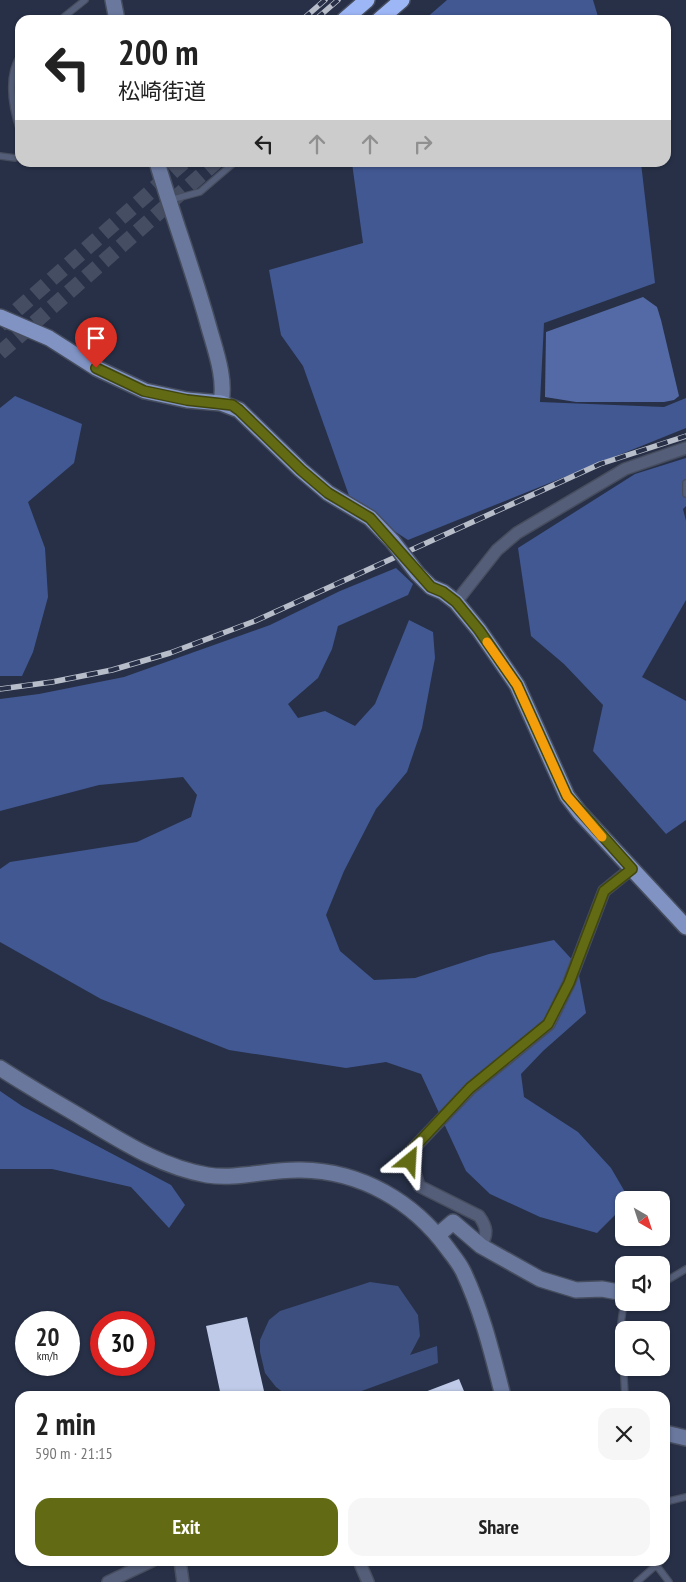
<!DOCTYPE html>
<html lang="en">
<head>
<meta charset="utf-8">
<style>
	:root { --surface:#fff; --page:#f6f6f6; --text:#222; --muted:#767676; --accent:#626b14 }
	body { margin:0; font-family:"PT Sans Narrow","Noto Sans JP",sans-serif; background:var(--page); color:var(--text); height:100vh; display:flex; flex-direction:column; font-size:19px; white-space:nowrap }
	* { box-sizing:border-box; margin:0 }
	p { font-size:16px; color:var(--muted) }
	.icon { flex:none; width:28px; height:28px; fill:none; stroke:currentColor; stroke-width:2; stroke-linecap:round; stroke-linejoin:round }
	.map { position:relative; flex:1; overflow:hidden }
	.side { position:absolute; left:15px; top:1391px; width:655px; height:175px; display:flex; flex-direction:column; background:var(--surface); border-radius:15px; box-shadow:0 1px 4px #0004 }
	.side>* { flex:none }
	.hud { position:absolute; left:15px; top:15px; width:656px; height:152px; border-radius:15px; box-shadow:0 1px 4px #0004; background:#fff; color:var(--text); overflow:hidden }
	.needle { width:32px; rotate:141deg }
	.controls { position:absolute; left:615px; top:1191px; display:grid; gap:10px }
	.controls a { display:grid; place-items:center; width:55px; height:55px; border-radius:10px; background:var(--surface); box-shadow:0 1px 4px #0004; font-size:25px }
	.speed { position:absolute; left:15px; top:1311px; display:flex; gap:10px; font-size:25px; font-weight:700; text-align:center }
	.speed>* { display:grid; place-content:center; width:65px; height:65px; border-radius:50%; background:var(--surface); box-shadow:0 1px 4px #0004; line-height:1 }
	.speed small { font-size:12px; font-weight:400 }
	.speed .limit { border:8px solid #d22; background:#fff; color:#111 }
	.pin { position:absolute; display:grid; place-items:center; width:42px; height:42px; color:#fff; margin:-51px -21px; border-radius:50% 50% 50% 0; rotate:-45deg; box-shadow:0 0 5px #0007 }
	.pin .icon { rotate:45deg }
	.me { position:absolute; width:55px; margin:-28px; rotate:27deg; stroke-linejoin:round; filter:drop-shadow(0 0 4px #0008) }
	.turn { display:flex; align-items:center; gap:18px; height:105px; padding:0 20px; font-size:22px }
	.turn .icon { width:65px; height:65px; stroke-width:2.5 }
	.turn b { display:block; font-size:35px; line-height:42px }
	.lanes { display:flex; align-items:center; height:48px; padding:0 20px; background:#0003; justify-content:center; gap:25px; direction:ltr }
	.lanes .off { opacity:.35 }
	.round { display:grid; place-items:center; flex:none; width:52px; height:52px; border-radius:15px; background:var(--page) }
	.head { display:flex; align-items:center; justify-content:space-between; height:85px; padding:0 20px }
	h1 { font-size:30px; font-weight:600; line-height:38px }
	.button { display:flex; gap:10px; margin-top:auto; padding:10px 20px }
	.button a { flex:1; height:58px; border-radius:15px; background:var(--accent); color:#fff; font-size:20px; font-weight:600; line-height:58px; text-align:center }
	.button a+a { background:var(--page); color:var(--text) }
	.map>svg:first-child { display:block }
</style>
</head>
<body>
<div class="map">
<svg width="686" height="1582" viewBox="0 0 686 1582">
	<rect width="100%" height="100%" fill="#273047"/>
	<path fill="#3d4f7f" d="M 370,1282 L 398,1286 L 418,1315 L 420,1336 L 410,1355 L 437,1346 L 438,1363 L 348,1396 L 288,1396 L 276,1387 L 265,1373 L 260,1352 L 260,1340 L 269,1320 L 280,1311 Z"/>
	<path fill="#425892" d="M 447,0 L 593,0 L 599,20 L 424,20 Z
		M 352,163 L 641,163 L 655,283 L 544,323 L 540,402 L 664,407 L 686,398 L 686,428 L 408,540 L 352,504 L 303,366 L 281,335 L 269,270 L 363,243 Z
		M 15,396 L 82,424 L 74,463 L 28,502 L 45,548 L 48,597 L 33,652 L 22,676 L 0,676 L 0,408 Z
		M 686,458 L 686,506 L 683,509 L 686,521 L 686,600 L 642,677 L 686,701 L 686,820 L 666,834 L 593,751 L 603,705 L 564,664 L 531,636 L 518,548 L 635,474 Z
		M 396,568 L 413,584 L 408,595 L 338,626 L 332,649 L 318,678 L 288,704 L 298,718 L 325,711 L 355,726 L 375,704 L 409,620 L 433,632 L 435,658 L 422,728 L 407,772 L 376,809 L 344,871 L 326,915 L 340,951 L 374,980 L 415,978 L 489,954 L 554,940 L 577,965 L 586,1013 L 543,1051 L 521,1074 L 524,1097 L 578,1132 L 611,1168 L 625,1192 L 623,1207 L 597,1233 L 540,1217 L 490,1194 L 466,1171 L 421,1074 L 386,1062 L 346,1068 L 229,1050 L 101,999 L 0,942 L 0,869 L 10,862 L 137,842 L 191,817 L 197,795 L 183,777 L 99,785 L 0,811 L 0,699 L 39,694 L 124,677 L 270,625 L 340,591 Z
		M 0,1091 L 22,1106 L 171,1185 L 185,1205 L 169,1228 L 131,1187 L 52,1169 L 0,1169 Z"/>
	<path fill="#536aa6" d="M 643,297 L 657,307 L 661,320 L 679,396 L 674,400 L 664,402 L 576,402 L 545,397 L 546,332 Z"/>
	<path fill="#becae8" d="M 247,1317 L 264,1391 L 241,1396 L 221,1396 L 206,1326 Z
		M 459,1379 L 466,1396 L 417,1396 L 417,1395 Z"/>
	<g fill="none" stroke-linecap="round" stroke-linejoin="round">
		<path stroke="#454d62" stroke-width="15" stroke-dasharray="15 8" stroke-linecap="butt" d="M 0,325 L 184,162
			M 0,353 L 216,162"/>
		<g stroke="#464d5e" stroke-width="8">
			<path id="lane" d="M 60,20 L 85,0
				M 20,56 C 6,78 12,107 20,131
				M 0,156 L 15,158 L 20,156
				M 170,200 L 200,192 L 235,162
				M 686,483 L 686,494
				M 661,1284 L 686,1269
				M 624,1302 L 621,1323 L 625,1396
				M 665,1502 L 686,1497
				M 657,1566 L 669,1582
				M 637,1582 L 661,1561"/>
		</g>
		<g stroke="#464d5e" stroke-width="14">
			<path id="street" d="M 456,602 L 497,550 L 517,533 L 625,469 L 686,448
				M 481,1246 C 488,1234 487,1227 479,1216 L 419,1186 L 409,1153 L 471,1088 L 549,1024 L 569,983 L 604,891 L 631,869
				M 180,1561 L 183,1582
				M 359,1561 L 368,1582
				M 108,1582 L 152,1561"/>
		</g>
		<g stroke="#464d5e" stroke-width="18">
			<path id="secondary" d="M 113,0 L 117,20
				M 157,162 C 173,217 193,270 208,324 C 215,350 226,377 221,403
				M 0,1068 C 26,1085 54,1101 81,1117 C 120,1140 160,1167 207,1175 C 238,1180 269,1169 301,1170 C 361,1171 413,1201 448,1249 C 453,1256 459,1263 463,1271 C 482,1311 492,1353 503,1396
				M 438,1235 L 453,1222 L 481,1246 L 540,1279 L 576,1290 L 602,1289 L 624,1293
				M 665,1433 L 686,1438"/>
		</g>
		<g stroke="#464d5e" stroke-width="18">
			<path id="primary" d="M 0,317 L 49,338 L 96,368 L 145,391 L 187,400 L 221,403 L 239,410 L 301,470 L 328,493 L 370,518 L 393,542
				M 417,573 L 431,587 L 443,592 L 456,602 L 479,630 L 517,685 L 567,796 L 580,813 L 686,927"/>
		</g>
		<g stroke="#464d5e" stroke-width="18">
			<path id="highway" d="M 344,20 L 367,0
				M 379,20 L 402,0"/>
		</g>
		<use href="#lane" stroke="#545e78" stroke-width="5.5"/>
		<use href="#street" stroke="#545e78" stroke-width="11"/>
		<use href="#secondary" stroke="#6a789e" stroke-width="15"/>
		<use href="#primary" stroke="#8093c3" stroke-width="15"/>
		<use href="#highway" stroke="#9db6f5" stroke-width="15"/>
		<g stroke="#b8bdca" stroke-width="5.5">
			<path id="rail" d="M 302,20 L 325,0
				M 315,20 L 338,0
				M 0,689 L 52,682 L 112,670 L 170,653 L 255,621 L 600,464 L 686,436"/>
		</g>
		<use href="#rail" stroke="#273047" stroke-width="4" stroke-dasharray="11" stroke-linecap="butt"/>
		<g stroke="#464d5e" stroke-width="18" stroke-linecap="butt">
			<path id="primary-bridge" d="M 393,542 L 417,573"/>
		</g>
		<use href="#primary-bridge" stroke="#8093c3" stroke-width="15"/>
	</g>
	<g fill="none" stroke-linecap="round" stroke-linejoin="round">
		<g stroke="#40460d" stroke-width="12">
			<path id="route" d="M 96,368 L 144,391 L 187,400 L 232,405 L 239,410 L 301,470 L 328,493 L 370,518 L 431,587 L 443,592 L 456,602 L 479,630 L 517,685 L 567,796 L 632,869 L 604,891 L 569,983 L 548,1024 L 470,1088 L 409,1153 L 410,1161"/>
		</g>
		<use href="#route" stroke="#626b14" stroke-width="9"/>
		<path stroke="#f59e0b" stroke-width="9" d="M 487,642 L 517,685 L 567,796 L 602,837"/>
	</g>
</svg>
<div class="controls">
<a><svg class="needle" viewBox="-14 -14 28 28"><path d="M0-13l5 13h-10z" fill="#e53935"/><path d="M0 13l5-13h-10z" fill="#767676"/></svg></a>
<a><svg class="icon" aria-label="sound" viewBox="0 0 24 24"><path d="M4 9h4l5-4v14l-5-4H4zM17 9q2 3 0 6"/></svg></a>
<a><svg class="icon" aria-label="search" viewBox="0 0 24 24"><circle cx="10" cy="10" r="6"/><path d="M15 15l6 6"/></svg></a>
</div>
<div class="speed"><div>20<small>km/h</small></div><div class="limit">30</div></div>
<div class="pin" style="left:96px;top:368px;background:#d93025"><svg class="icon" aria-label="arrive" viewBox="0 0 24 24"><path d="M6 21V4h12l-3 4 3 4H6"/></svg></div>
<svg class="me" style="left:410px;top:1161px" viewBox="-20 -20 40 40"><path d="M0-17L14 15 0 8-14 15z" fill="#626b14" stroke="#fff" stroke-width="4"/></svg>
<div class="hud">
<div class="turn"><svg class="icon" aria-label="left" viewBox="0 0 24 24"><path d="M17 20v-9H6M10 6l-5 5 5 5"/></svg><div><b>200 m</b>松崎街道</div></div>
<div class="lanes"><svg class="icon" aria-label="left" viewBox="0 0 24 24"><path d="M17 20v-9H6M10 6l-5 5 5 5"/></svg><svg class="icon off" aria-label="ahead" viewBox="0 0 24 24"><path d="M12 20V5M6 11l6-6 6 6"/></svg><svg class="icon off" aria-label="ahead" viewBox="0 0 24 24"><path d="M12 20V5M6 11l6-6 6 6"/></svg><svg class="icon off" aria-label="right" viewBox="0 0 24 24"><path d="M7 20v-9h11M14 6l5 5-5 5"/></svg></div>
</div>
<section class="side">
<div class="head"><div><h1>2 min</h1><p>590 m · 21:15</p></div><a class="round"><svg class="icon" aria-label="close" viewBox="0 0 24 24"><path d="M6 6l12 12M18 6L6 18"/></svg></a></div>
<div class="button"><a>Exit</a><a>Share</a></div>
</section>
</div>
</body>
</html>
